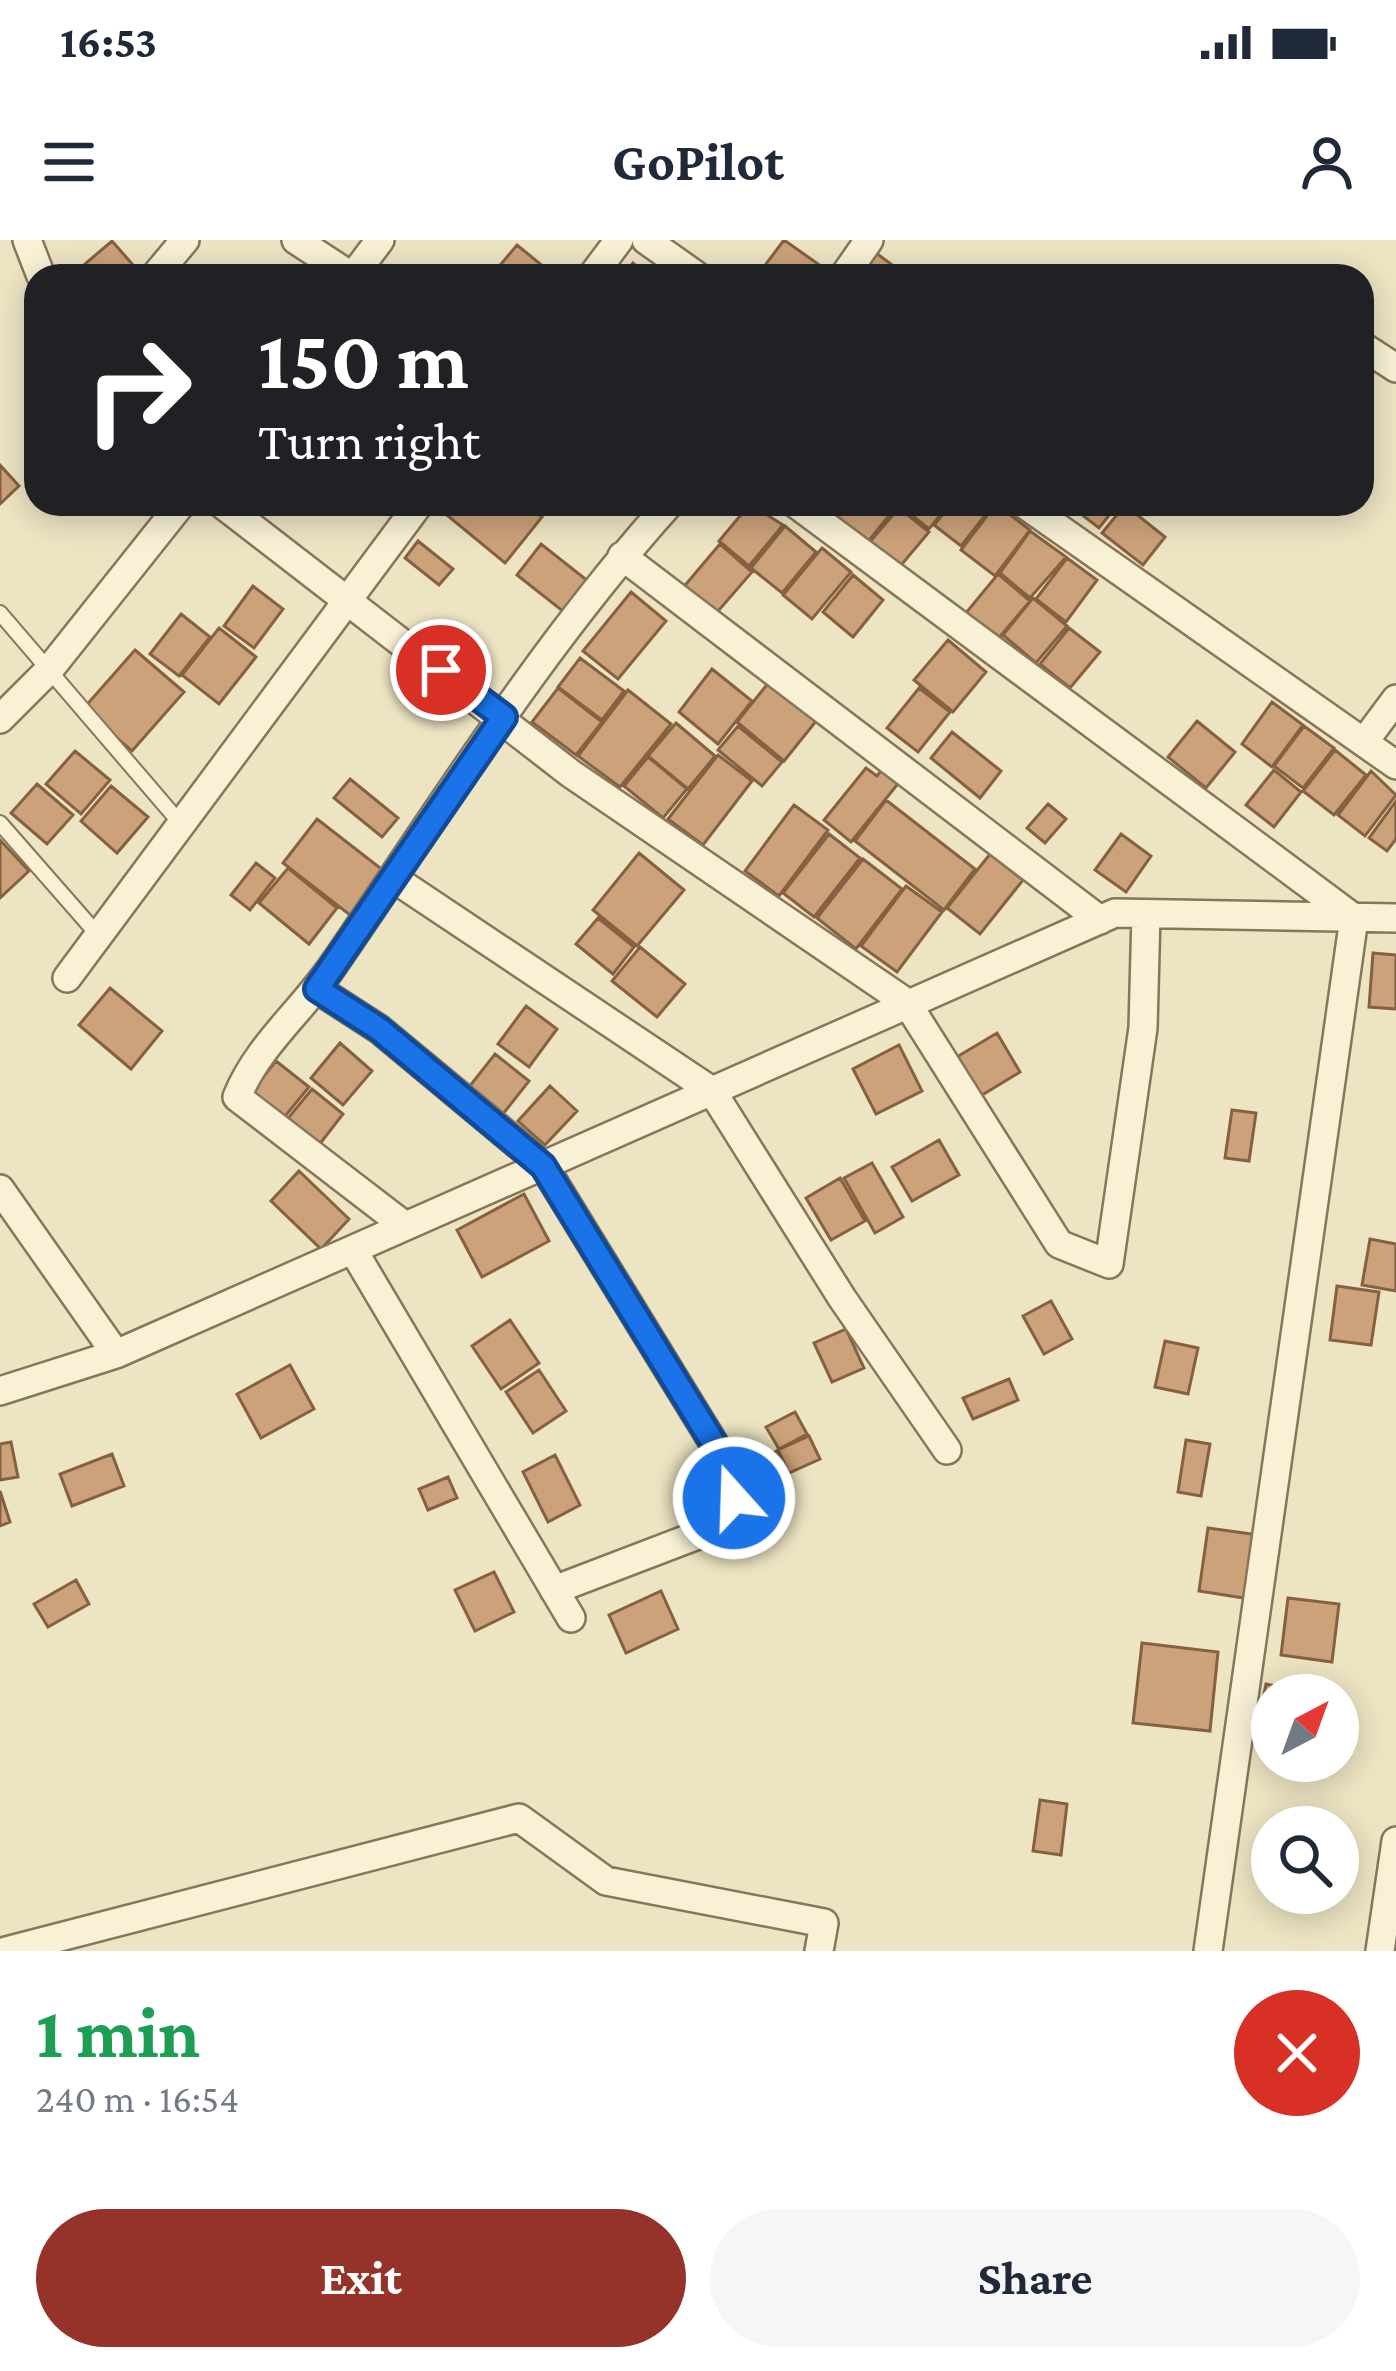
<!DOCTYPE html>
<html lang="en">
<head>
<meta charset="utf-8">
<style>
	:root { --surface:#fff; --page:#f6f6f7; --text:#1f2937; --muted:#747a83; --accent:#95332b }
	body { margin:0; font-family:"Crimson Pro",serif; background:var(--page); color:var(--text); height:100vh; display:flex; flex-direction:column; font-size:45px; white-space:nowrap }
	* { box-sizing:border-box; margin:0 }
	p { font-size:39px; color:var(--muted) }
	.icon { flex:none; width:66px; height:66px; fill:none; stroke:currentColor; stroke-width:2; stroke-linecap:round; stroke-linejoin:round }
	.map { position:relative; height:1711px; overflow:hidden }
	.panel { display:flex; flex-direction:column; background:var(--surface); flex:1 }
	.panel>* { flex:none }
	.hud { position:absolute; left:24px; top:24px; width:1350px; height:252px; border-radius:36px; box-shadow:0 6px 30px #0003; background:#202124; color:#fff; overflow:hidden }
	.needle { width:78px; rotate:41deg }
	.buttons { position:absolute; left:1251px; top:1434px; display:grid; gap:24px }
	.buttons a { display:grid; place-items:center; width:108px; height:108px; border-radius:50%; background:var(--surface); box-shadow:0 6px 30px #0003; font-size:60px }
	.pin { position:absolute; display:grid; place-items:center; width:102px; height:102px; color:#fff; margin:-51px; border:6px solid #fff; border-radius:50%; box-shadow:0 3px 12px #0007 }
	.me { position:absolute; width:132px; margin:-66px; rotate:340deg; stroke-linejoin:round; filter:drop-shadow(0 0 9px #0008) }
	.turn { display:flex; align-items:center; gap:42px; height:252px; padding:0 36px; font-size:54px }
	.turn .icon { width:156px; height:156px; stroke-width:2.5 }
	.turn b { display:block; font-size:84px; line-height:102px }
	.round { display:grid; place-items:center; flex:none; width:126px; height:126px; border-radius:63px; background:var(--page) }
	.headline { display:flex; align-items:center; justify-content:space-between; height:204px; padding:0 36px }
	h1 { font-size:72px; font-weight:700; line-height:90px; color:#1e9e55 }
	.button { display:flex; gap:24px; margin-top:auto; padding:24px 36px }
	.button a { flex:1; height:138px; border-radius:72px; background:var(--accent); color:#fff; font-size:48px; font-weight:700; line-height:138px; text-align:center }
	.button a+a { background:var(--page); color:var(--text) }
	.status { display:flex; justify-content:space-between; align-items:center; height:84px; padding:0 60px; background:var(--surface); direction:ltr }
	.status svg { height:33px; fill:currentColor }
	header { display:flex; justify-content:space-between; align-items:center; height:156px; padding:0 36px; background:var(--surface); font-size:54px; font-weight:700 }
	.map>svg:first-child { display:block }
</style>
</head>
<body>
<div class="status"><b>16:53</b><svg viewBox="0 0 49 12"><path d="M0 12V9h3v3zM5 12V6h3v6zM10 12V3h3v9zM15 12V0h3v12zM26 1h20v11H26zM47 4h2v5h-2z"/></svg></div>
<header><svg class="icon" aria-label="menu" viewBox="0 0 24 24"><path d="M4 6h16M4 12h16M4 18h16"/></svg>GoPilot<svg class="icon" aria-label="person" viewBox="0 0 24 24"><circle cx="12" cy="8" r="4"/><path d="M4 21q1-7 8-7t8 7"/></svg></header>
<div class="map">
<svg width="1396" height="1711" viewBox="0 0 1396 1711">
	<rect width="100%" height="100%" fill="#ede4c3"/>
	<path fill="#cba27a" stroke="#866141" stroke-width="3" d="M 784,0 L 828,31 L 824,36 L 757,36 Z
		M 112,1 L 140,33 L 136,36 L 95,36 L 85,24 Z
		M 517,5 L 555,36 L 491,36 Z
		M 872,10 L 907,36 L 857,36 Z
		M 633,23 L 647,36 L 622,36 Z
		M 0,225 L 19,246 L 0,264 Z
		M 448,264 L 526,264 L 542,277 L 505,323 L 442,271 Z
		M 750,264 L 783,285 L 749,326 L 719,301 Z
		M 810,264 L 843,264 L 831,280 Z
		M 844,264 L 890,264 L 895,268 L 862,309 L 829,283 Z
		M 898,264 L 949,264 L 929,289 Z
		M 951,264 L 993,265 L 961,306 L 934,285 Z
		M 996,264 L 1030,290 L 995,336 L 961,310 Z
		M 1068,264 L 1118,264 L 1099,288 Z
		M 1125,265 L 1165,297 L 1143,325 L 1102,293 Z
		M 899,268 L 929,292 L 892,336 L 862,311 Z
		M 785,286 L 816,312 L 782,353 L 751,328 Z
		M 1030,291 L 1066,317 L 1030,358 L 1000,333 Z
		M 418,301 L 453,329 L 439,345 L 405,318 Z
		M 541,304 L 598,349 L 574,380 L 517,335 Z
		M 720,304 L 752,332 L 713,377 L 681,350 Z
		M 822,308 L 851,332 L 812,379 L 783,355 Z
		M 1067,318 L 1097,340 L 1066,382 L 1036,359 Z
		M 998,334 L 1030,361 L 997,400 L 965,374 Z
		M 853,335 L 883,360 L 853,397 L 823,372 Z
		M 253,346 L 283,369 L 254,408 L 224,386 Z
		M 631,352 L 666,381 L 618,439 L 583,411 Z
		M 1033,358 L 1067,386 L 1036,423 L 1003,395 Z
		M 181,374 L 210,397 L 179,436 L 150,414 Z
		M 219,388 L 256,417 L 219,464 L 182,435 Z
		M 1069,388 L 1100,412 L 1070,448 L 1040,424 Z
		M 948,400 L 986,432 L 953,472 L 914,440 Z
		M 458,404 L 474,417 L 463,431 L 447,418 Z
		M 135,410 L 184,452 L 132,511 L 83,469 Z
		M 580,418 L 624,451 L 602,480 L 558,447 Z
		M 712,429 L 752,461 L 718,504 L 679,472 Z
		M 770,441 L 817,480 L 784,521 L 737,482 Z
		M 558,448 L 602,482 L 576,515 L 532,482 Z
		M 919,448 L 950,472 L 918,512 L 887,488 Z
		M 628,450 L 671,484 L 620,547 L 578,516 Z
		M 1272,462 L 1303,485 L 1272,527 L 1242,504 Z
		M 1197,481 L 1235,512 L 1206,548 L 1168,517 Z
		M 676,483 L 715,516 L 688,549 L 648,516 Z
		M 738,486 L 782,522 L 762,546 L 718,510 Z
		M 1304,486 L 1334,508 L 1303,548 L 1274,526 Z
		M 952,492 L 1001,531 L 980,558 L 931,518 Z
		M 1335,510 L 1366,535 L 1334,575 L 1303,551 Z
		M 75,511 L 110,540 L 81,574 L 46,544 Z
		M 718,515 L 752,541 L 703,605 L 668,579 Z
		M 648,517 L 687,549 L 663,578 L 624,546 Z
		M 884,527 L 901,540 L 851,602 L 824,580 L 866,528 L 877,536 Z
		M 1274,530 L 1301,552 L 1274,587 L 1246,565 Z
		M 1371,531 L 1396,555 L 1365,596 L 1338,575 Z
		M 350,539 L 398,578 L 382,597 L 334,558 Z
		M 37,544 L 73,575 L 47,604 L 11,573 Z
		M 111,546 L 148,577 L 117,613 L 81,581 Z
		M 886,560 L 975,629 L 944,670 L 855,601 Z
		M 1396,561 L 1396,599 L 1387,611 L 1369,598 Z
		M 1048,564 L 1066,579 L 1045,603 L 1027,588 Z
		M 794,565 L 828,590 L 779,656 L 745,631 Z
		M 317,579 L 384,631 L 350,675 L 283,623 Z
		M 829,594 L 860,618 L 814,677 L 783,653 Z
		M 1121,594 L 1151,616 L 1126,652 L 1095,630 Z
		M 0,600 L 29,631 L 0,658 Z
		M 639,613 L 684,650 L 637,706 L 593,670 Z
		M 990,614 L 1023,640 L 980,694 L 947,668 Z
		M 863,619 L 902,649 L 856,709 L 817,678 Z
		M 256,623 L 275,638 L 250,670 L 231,655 Z
		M 288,628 L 337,668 L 309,704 L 259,663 Z
		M 906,646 L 942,672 L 897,732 L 861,706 Z
		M 598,678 L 634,707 L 613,734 L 576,704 Z
		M 640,707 L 685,744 L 657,777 L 612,741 Z
		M 1373,713 L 1396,715 L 1396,769 L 1369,767 Z
		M 110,748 L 162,791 L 131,829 L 79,785 Z
		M 526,766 L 557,789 L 529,827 L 498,804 Z
		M 997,793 L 1020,832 L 969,863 L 945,824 Z
		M 340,803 L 372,831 L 343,865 L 311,838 Z
		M 899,805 L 922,851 L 876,874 L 853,829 Z
		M 495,814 L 529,841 L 499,879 L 465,852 Z
		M 276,821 L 309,847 L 277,886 L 245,860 Z
		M 550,846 L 577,871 L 545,905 L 518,881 Z
		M 312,849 L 343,874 L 312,914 L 280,888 Z
		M 1232,870 L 1256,873 L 1249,921 L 1225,918 Z
		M 939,900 L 959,935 L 912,961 L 892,927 Z
		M 872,923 L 903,977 L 875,993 L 844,938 Z
		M 299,931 L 349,979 L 321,1009 L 271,961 Z
		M 840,938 L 865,981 L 831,1000 L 806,958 Z
		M 524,954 L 549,1001 L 482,1037 L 457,990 Z
		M 1370,999 L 1396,1004 L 1396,1051 L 1362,1045 Z
		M 1337,1046 L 1379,1052 L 1371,1105 L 1330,1100 Z
		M 1051,1061 L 1072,1099 L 1044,1114 L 1023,1076 Z
		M 510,1080 L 539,1123 L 501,1149 L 472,1106 Z
		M 846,1089 L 864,1128 L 832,1142 L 814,1103 Z
		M 1165,1101 L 1198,1108 L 1188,1154 L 1155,1147 Z
		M 290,1125 L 314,1169 L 261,1198 L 237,1154 Z
		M 539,1130 L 566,1171 L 533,1193 L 506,1152 Z
		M 1009,1139 L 1018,1160 L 973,1179 L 963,1158 Z
		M 795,1172 L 807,1194 L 779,1209 L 766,1187 Z
		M 809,1196 L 820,1219 L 789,1233 L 778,1210 Z
		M 1186,1200 L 1210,1204 L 1201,1256 L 1178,1252 Z
		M 11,1202 L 18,1237 L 0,1240 L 0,1204 Z
		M 777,1211 L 788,1233 L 753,1250 L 742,1229 Z
		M 112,1214 L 124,1246 L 72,1266 L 60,1234 Z
		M 555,1215 L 580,1265 L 548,1282 L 523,1232 Z
		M 448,1237 L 457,1258 L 428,1270 L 419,1249 Z
		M 0,1251 L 10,1282 L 0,1286 Z
		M 1208,1288 L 1259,1295 L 1250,1359 L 1199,1351 Z
		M 494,1332 L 514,1372 L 475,1391 L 455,1350 Z
		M 76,1340 L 89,1364 L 48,1387 L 34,1364 Z
		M 661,1351 L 678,1389 L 626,1413 L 609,1375 Z
		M 1288,1358 L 1339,1364 L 1332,1422 L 1281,1415 Z
		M 1142,1403 L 1218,1412 L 1210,1491 L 1133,1483 Z
		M 1266,1444 L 1309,1453 L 1272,1455 L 1272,1497 L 1256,1494 Z
		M 1040,1560 L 1067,1564 L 1061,1615 L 1033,1611 Z"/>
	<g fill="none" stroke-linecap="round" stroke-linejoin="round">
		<g stroke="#87765a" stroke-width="18">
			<path id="lane" d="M 0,373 L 181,584
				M 0,583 L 98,695"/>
		</g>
		<g stroke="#87765a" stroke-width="32">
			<path id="street" d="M 27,0 L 41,36
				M 296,0 L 351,36
				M 646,0 L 697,36
				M 155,36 L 185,0
				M 353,36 L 380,0
				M 592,36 L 619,0
				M 844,36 L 869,0
				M 1362,106 L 1396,128
				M 222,264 L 570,533 L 907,763 L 1059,1004 L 1109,1024 L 1143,788 L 1146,674
				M 796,264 L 1354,678 L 1208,1711
				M 1024,264 L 1396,525
				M 622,316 L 1100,680
				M 0,479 L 49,430 L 181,264
				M 1364,502 L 1396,459
				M 393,638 L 712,851 L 842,1058 L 947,1210
				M 67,738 L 419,264
				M 317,749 L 379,789 L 543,925 L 732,1233 L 734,1258 L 698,1295 L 554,1350
				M 0,949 L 116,1114
				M 405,986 L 237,857 C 258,805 303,770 334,724 C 441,568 542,405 669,264
				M 353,1010 L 571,1378
				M 0,1151 L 116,1114 L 1115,673 L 1396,678
				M 6,1711 L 519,1578 L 606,1641 L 824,1683 L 819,1711
				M 1380,1711 L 1396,1601"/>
		</g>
		<use href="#lane" stroke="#f8f1d6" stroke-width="14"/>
		<use href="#street" stroke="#f8f1d6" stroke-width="27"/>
	</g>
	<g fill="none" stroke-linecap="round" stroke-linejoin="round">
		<g stroke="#114b97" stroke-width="30">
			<path id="route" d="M 441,430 L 504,477 L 317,749 L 379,789 L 543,926 L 732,1233 L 734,1258"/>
		</g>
		<use href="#route" stroke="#1a73e8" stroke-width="21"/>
	</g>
</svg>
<div class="buttons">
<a><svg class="needle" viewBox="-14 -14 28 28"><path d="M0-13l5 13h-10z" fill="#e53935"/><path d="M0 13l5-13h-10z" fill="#747a83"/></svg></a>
<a><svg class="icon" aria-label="search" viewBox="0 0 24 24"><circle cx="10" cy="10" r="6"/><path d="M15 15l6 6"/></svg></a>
</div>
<div class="pin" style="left:441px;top:430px;background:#d93025"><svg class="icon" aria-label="arrive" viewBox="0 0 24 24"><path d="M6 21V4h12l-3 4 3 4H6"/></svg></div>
<svg class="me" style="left:734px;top:1258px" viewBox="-20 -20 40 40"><circle r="17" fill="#1a73e8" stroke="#fff" stroke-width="3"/><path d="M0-11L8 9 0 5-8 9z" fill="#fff"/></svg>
<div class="hud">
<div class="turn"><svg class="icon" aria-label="right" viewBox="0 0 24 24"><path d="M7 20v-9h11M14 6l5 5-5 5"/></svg><div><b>150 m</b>Turn right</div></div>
</div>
</div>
<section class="panel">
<div class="headline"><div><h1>1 min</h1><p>240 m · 16:54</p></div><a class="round" style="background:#d93025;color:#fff"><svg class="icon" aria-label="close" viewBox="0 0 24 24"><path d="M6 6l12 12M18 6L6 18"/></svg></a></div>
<div class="button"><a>Exit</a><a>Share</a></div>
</section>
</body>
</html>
